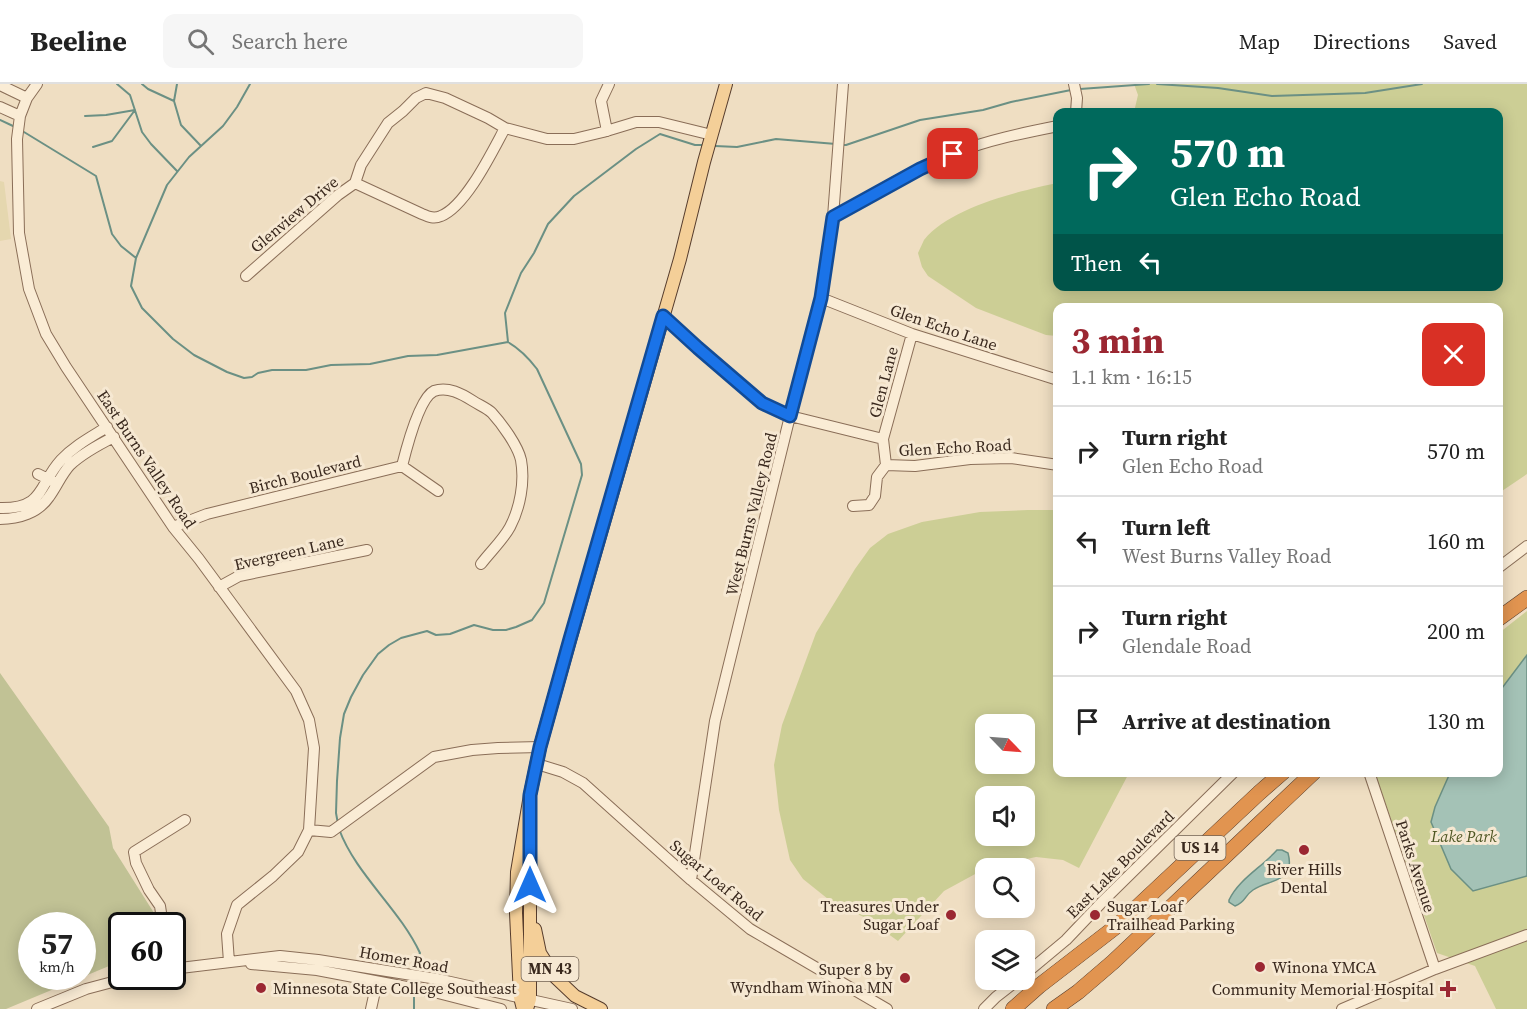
<!DOCTYPE html>
<html lang="en">
<head>
<meta charset="utf-8">
<style>
	:root { --surface:#fff; --page:#f6f6f6; --text:#222; --muted:#767676; --line:#e0e0e0; --accent:#9b2732 }
	body { margin:0; font-family:"Source Serif 4",serif; background:var(--page); color:var(--text); height:100vh; display:flex; flex-direction:column; font-size:22px; white-space:nowrap }
	* { box-sizing:border-box; margin:0 }
	p { font-size:20px; color:var(--muted) }
	.icon { flex:none; width:33px; height:33px; fill:none; stroke:currentColor; stroke-width:2; stroke-linecap:round; stroke-linejoin:round }
	.map { position:relative; flex:1; overflow:hidden }
	.details { position:absolute; left:1053px; top:219px; width:450px; height:474px; display:flex; flex-direction:column; background:var(--surface); border-radius:12px; box-shadow:0 3px 15px #0003 }
	.details>* { flex:none }
	.banner { position:absolute; left:1053px; top:24px; width:450px; height:183px; border-radius:12px; box-shadow:0 3px 15px #0003; background:#00695c; color:#fff; overflow:hidden }
	.needle { width:39px; rotate:115deg }
	.tools { position:absolute; left:975px; top:630px; display:grid; gap:12px }
	.tools a { display:grid; place-items:center; width:60px; height:60px; border-radius:12px; background:var(--surface); box-shadow:0 3px 15px #0003; font-size:30px }
	.speed { position:absolute; left:18px; top:828px; display:flex; gap:12px; font-size:30px; font-weight:700; text-align:center }
	.speed>* { display:grid; place-content:center; width:78px; height:78px; border-radius:50%; background:var(--surface); box-shadow:0 3px 15px #0003; line-height:1 }
	.speed small { font-size:15px; font-weight:400 }
	.speed .limit { border:3px solid #111; border-radius:9px; background:#fff; color:#111 }
	.pin { position:absolute; display:grid; place-items:center; width:51px; height:51px; color:#fff; margin:-26px; border-radius:12px; box-shadow:0 3px 9px #0006 }
	.me { position:absolute; width:66px; margin:-33px; rotate:0deg; stroke-linejoin:round; filter:drop-shadow(0 0 4px #0008) }
	.turn { display:flex; align-items:center; gap:21px; height:126px; padding:0 18px; font-size:27px }
	.turn .icon { width:78px; height:78px; stroke-width:2.5 }
	.turn b { display:block; font-size:42px; line-height:51px }
	.then { display:flex; align-items:center; height:57px; padding:0 18px; background:#0003; gap:12px; font-size:22px }
	.round { display:grid; place-items:center; flex:none; width:63px; height:63px; border-radius:12px; background:var(--page) }
	.headline { display:flex; align-items:center; justify-content:space-between; height:102px; padding:0 18px }
	h1 { font-size:36px; font-weight:700; line-height:45px; color:var(--accent) }
	ul { padding:0; list-style:none }
	li { display:flex; align-items:center; gap:18px; height:90px; padding:0 18px; border-top:2px solid var(--line) }
	li div { flex:1 }
	li b { display:block; font-size:22px }
	li em { font-style:normal }
	header { display:flex; align-items:center; gap:36px; box-sizing:border-box; height:84px; padding:0 30px; background:var(--surface); border-bottom:2px solid var(--line) }
	header strong { font-size:28px }
	nav { display:flex; gap:33px; margin-inline-start:auto; font-size:21px }
	.search { width:420px; height:54px; background:var(--page); display:flex; align-items:center; gap:15px; box-sizing:border-box; padding:0 21px; border-radius:12px; color:var(--muted); font-size:22px }
	.map>svg:first-child { display:block }
</style>
</head>
<body>
<header>
<strong>Beeline</strong>
<div class="search"><svg class="icon" aria-label="search" viewBox="0 0 24 24"><circle cx="10" cy="10" r="6"/><path d="M15 15l6 6"/></svg>Search here</div>
<nav><a>Map</a><a>Directions</a><a>Saved</a></nav>
</header>
<div class="map">
<svg width="1527" height="925" viewBox="0 0 1527 925">
	<rect width="100%" height="100%" fill="#efdec2"/>
	<path fill="#e5d7af" d="M 0,97 L 4,98 L 11,155 L 0,157 Z"/>
	<path fill="#ccce95" fill-rule="evenodd" d="M 1134,0 L 1527,0 L 1527,390 L 1499,409 L 1498,224 L 1058,224 L 1057,252 L 1046,251 L 976,224 L 928,192 L 922,183 L 918,169 C 920,165 922,160 924,156 C 949,124 1019,107 1057,99 L 1058,202 L 1498,202 L 1498,28 L 1134,28 L 1138,11 Z
		M 1028,426 L 1057,426 L 1058,688 L 1129,689 L 1079,784 L 1063,776 L 1036,773 L 988,783 L 944,807 L 898,857 L 866,834 L 833,819 L 803,795 L 790,776 L 779,726 L 774,681 L 782,641 L 816,549 L 855,485 L 870,464 L 888,450 L 922,438 L 980,428 ZM 986,640 L 1024,640 L 1024,680 L 986,680 ZM 986,712 L 1024,712 L 1024,752 L 986,752 Z
		M 1527,527 L 1527,925 L 1496,925 L 1475,882 L 1437,869 L 1375,689 L 1498,688 L 1499,549 Z"/>
	<path fill="#c1c295" fill-rule="evenodd" d="M 0,589 L 109,743 L 113,764 L 154,829 L 155,841 L 122,842 L 121,877 L 6,925 L 0,925 ZM 32,842 L 82,842 L 82,892 L 32,892 Z"/>
	<path fill="#a4c2b6" stroke="#6b9084" stroke-width="1.5" d="M 1527,571 L 1527,792 L 1473,807 L 1451,785 L 1431,738 L 1435,723 L 1450,689 L 1498,688 L 1499,608 Z
		M 1277,766 L 1282,766 L 1288,769 C 1296,799 1269,795 1253,806 C 1244,812 1246,818 1235,822 L 1229,818 L 1229,816 C 1239,795 1261,784 1277,766 Z"/>
	<g fill="none" stroke-linecap="round" stroke-linejoin="round">
		<path stroke="#6b9084" stroke-width="2" d="M 117,0 L 130,11 L 142,48 L 151,60 L 177,87
			M 142,0 L 148,5 L 174,17
			M 177,0 L 174,17 L 181,41 L 201,62
			M 250,0 L 237,23 L 223,42 L 189,73 L 167,101 L 136,174 L 131,202 L 142,224 L 173,255 L 194,271 L 227,288 L 244,294 L 252,293 L 258,289 L 272,286 L 306,286 L 331,281 L 370,280 L 408,272 L 437,271 L 508,258 C 520,265 528,273 537,285 L 581,380 L 582,391 L 544,519 L 532,536 L 516,543 L 506,546 L 493,546 L 474,541 L 450,550 L 436,551 L 427,547 L 401,554 L 389,561 L 378,570 L 363,591 L 351,613 L 344,630 L 340,654 L 337,697 L 336,729 L 338,740
			M 1157,0 L 1218,4 L 1272,12 L 1365,9 L 1422,0
			M 1080,5 L 1149,0
			M 85,32 L 106,31 L 135,26
			M 0,36 L 13,42
			M 24,48 L 96,92 L 112,150 L 121,162 L 136,174
			M 841,61 L 846,61 L 920,36 L 983,26 L 1011,18 L 1071,6
			M 715,62 L 737,63 L 776,55 L 836,60
			M 93,63 L 112,57 L 135,26
			M 508,258 L 505,229 L 521,189 L 534,169 L 548,140 L 574,112 L 636,65 L 660,50 L 695,61 L 702,61
			M 339,745 C 356,791 399,824 420,869 L 412,887
			M 414,908 L 414,925"/>
		<g stroke="#8a6e58" stroke-width="12">
			<path id="minor" d="M 37,0 L 27,14 L 20,32 L 17,55 L 19,149 L 29,205 L 46,250 L 66,283 L 173,443 L 199,475 L 296,607 L 309,636 L 314,664 L 309,746
				M 1074,0 L 1077,14 L 1076,28
				M 0,1 L 27,14
				M 0,23 L 20,32
				M 607,47 L 601,17 L 609,0
				M 355,99 L 422,130 C 429,133 434,135 441,132 C 466,122 492,68 505,44
				M 833,133 C 873,111 913,85 955,69 C 988,56 1023,49 1058,42
				M 246,192 L 338,111 L 355,99 L 361,81 L 388,39 L 403,27 L 416,14 L 426,9 L 445,14 L 488,34 L 505,44 L 547,55 L 574,55 L 603,48 L 636,38 L 659,38 L 712,51
				M 821,214 L 912,250 L 1058,296
				M 663,232 L 695,262 L 762,319 L 790,332 L 883,355
				M 912,250 L 883,355 L 886,381 L 915,382 L 970,375 L 1011,374 L 1058,381
				M 402,382 C 406,366 419,314 434,307 C 448,302 462,310 473,317 C 479,321 487,324 492,329 C 502,340 518,362 521,376 C 525,398 520,424 510,443 C 503,456 490,468 481,480
				M 38,390 L 54,398
				M 853,422 L 869,421 L 875,412 L 877,393 L 886,381
				M 0,424 C 45,425 38,401 61,376 C 74,362 91,353 107,343
				M 0,435 C 19,435 38,429 49,413 C 57,402 61,391 70,381 C 83,369 98,361 114,353
				M 173,443 L 207,430 L 402,382 L 438,407
				M 1498,484 L 1527,462
				M 219,503 L 239,492 L 367,466
				M 537,680 L 563,688 L 583,699 L 691,796 L 750,845 L 887,925
				M 1369,688 L 1435,885
				M 691,796 L 715,637 L 790,332 L 821,214 L 833,133 L 843,0
				M 163,842 L 160,822 L 149,806 L 136,779 L 134,768 L 185,736
				M 229,878 L 227,850 L 237,821 L 273,792 L 298,768 L 309,746 L 331,748 L 434,673 L 472,666 L 498,664 L 540,663
				M 251,880 L 317,886 L 438,909 L 501,925
				M 172,885 L 280,872 L 318,876 L 437,895 L 572,925
				M 1024,891 L 1066,856 L 1104,816 L 1234,688
				M 37,925 L 86,905 L 135,892
				M 371,925 L 377,898
				M 984,925 L 996,913 L 1018,896
				M 1342,925 L 1435,885 L 1527,851"/>
		</g>
		<g stroke="#573d2d" stroke-width="14">
			<path id="major" d="M 535,845 L 540,869 L 556,894 L 575,912 L 601,925
				M 523,925 L 520,913 L 516,829 L 517,788 L 530,711 L 540,663 L 570,556 L 680,175 L 704,78 L 726,0
				M 527,925 L 530,915 L 530,749"/>
		</g>
		<g stroke="#573d2d" stroke-width="16">
			<path id="highway" d="M 1498,535 L 1527,514
				M 1013,925 L 1039,902 L 1118,841 L 1259,709 L 1283,688
				M 1054,925 L 1078,908 L 1113,878 L 1314,688"/>
		</g>
		<use href="#minor" stroke="#faecd5" stroke-width="10"/>
		<use href="#major" stroke="#f4cf98" stroke-width="12"/>
		<use href="#highway" stroke="#e19450" stroke-width="15"/>
	</g>
	<g fill="none" stroke-linecap="round" stroke-linejoin="round">
		<g stroke="#114b97" stroke-width="15">
			<path id="route" d="M 530,801 L 530,711 L 540,663 L 570,555 L 663,232 L 698,264 L 762,319 L 790,332 L 821,214 L 833,133 L 920,85 L 953,70"/>
		</g>
		<use href="#route" stroke="#1a73e8" stroke-width="10"/>
	</g>
	<g fill="#9b2732" stroke="#f6e8d2" stroke-width="2">
		<circle cx="1304" cy="766" r="6"/>
		<circle cx="951" cy="831" r="6"/>
		<circle cx="1095" cy="831" r="6"/>
		<circle cx="1260" cy="883" r="6"/>
		<circle cx="905" cy="894" r="6"/>
		<circle cx="261" cy="904" r="6"/>
		<path d="M1445 896h6v6h6v6h-6v6h-6v-6h-6v-6h6z"/>
	</g>
	<g text-anchor="middle" stroke-width="6" stroke-linejoin="round" paint-order="stroke">
		<g fill="#f6e8d2" stroke="#726253" stroke-width="1.5">
			<rect x="1174.5" y="752" width="51" height="24" rx="4.5"/>
			<rect x="521.5" y="873" width="57" height="24" rx="4.5"/>
		</g>
		<g font-size="15" font-weight="bold" fill="#39281d">
			<text x="1200" y="769">US 14</text>
			<text x="550" y="890">MN 43</text>
		</g>
		<g font-size="16" fill="#39281d" stroke="#f6e8d2">
			<text transform="translate(294 130) rotate(-40)" y="6">Glenview Drive</text>
			<text transform="translate(944 243) rotate(19)" y="6">Glen Echo Lane</text>
			<text transform="translate(883 298) rotate(-75)" y="6">Glen Lane</text>
			<text transform="translate(955 363) rotate(-3)" y="6">Glen Echo Road</text>
			<text transform="translate(147 375) rotate(56)" y="6">East Burns Valley Road</text>
			<text transform="translate(305 390) rotate(-14)" y="6">Birch Boulevard</text>
			<text transform="translate(751 430) rotate(-76)" y="6">West Burns Valley Road</text>
			<text transform="translate(289 468) rotate(-13)" y="6">Evergreen Lane</text>
			<text transform="translate(1120 780) rotate(-45)" y="6">East Lake Boulevard</text>
			<text transform="translate(1416 782) rotate(72)" y="6">Parks Avenue</text>
			<text transform="translate(717 796) rotate(40)" y="6">Sugar Loaf Road</text>
			<text transform="translate(404 875) rotate(10)" y="6">Homer Road</text>
		</g>
		<g font-size="16" font-style="italic" fill="#4e5623" stroke="#f6e8d2">
			<text x="1464" y="758">Lake Park</text>
		</g>
		<g font-size="16" fill="#39281d" stroke="#f6e8d2" text-anchor="end">
			<text x="1304" y="791" text-anchor="middle">River Hills<tspan x="1304" dy="18">Dental</tspan></text>
			<text x="939" y="828">Treasures Under<tspan x="939" dy="18">Sugar Loaf</tspan></text>
			<text x="1107" y="828" text-anchor="start">Sugar Loaf<tspan x="1107" dy="18">Trailhead Parking</tspan></text>
			<text x="1272" y="889" text-anchor="start">Winona YMCA</text>
			<text x="893" y="891">Super 8 by<tspan x="893" dy="18">Wyndham Winona MN</tspan></text>
			<text x="273" y="910" text-anchor="start">Minnesota State College Southeast</text>
			<text x="1434" y="911">Community Memorial Hospital</text>
		</g>
	</g>
</svg>
<div class="tools">
<a><svg class="needle" viewBox="-14 -14 28 28"><path d="M0-13l5 13h-10z" fill="#e53935"/><path d="M0 13l5-13h-10z" fill="#767676"/></svg></a>
<a><svg class="icon" aria-label="sound" viewBox="0 0 24 24"><path d="M4 9h4l5-4v14l-5-4H4zM17 9q2 3 0 6"/></svg></a>
<a><svg class="icon" aria-label="search" viewBox="0 0 24 24"><circle cx="10" cy="10" r="6"/><path d="M15 15l6 6"/></svg></a>
<a><svg class="icon" aria-label="layers" viewBox="0 0 24 24"><path d="M12 4l9 5-9 5-9-5zM3 14l9 5 9-5"/></svg></a>
</div>
<div class="speed"><div>57<small>km/h</small></div><div class="limit">60</div></div>
<div class="pin" style="left:953px;top:70px;background:#d93025"><svg class="icon" aria-label="arrive" viewBox="0 0 24 24"><path d="M6 21V4h12l-3 4 3 4H6"/></svg></div>
<svg class="me" style="left:530px;top:801px" viewBox="-20 -20 40 40"><path d="M0-17L14 15 0 8-14 15z" fill="#1a73e8" stroke="#fff" stroke-width="4"/></svg>
<div class="banner">
<div class="turn"><svg class="icon" aria-label="right" viewBox="0 0 24 24"><path d="M7 20v-9h11M14 6l5 5-5 5"/></svg><div><b>570 m</b>Glen Echo Road</div></div>
<div class="then">Then<svg class="icon" aria-label="left" viewBox="0 0 24 24"><path d="M17 20v-9H6M10 6l-5 5 5 5"/></svg></div>
</div>
<section class="details">
<div class="headline"><div><h1>3 min</h1><p>1.1 km · 16:15</p></div><a class="round" style="background:#d93025;color:#fff"><svg class="icon" aria-label="close" viewBox="0 0 24 24"><path d="M6 6l12 12M18 6L6 18"/></svg></a></div>
<ul>
<li><svg class="icon" aria-label="right" viewBox="0 0 24 24"><path d="M7 20v-9h11M14 6l5 5-5 5"/></svg><div><b>Turn right</b><p>Glen Echo Road</p></div><em>570 m</em></li>
<li><svg class="icon" aria-label="left" viewBox="0 0 24 24"><path d="M17 20v-9H6M10 6l-5 5 5 5"/></svg><div><b>Turn left</b><p>West Burns Valley Road</p></div><em>160 m</em></li>
<li><svg class="icon" aria-label="right" viewBox="0 0 24 24"><path d="M7 20v-9h11M14 6l5 5-5 5"/></svg><div><b>Turn right</b><p>Glendale Road</p></div><em>200 m</em></li>
<li><svg class="icon" aria-label="arrive" viewBox="0 0 24 24"><path d="M6 21V4h12l-3 4 3 4H6"/></svg><div><b>Arrive at destination</b></div><em>130 m</em></li>
</ul>
</section>
</div>
</body>
</html>
